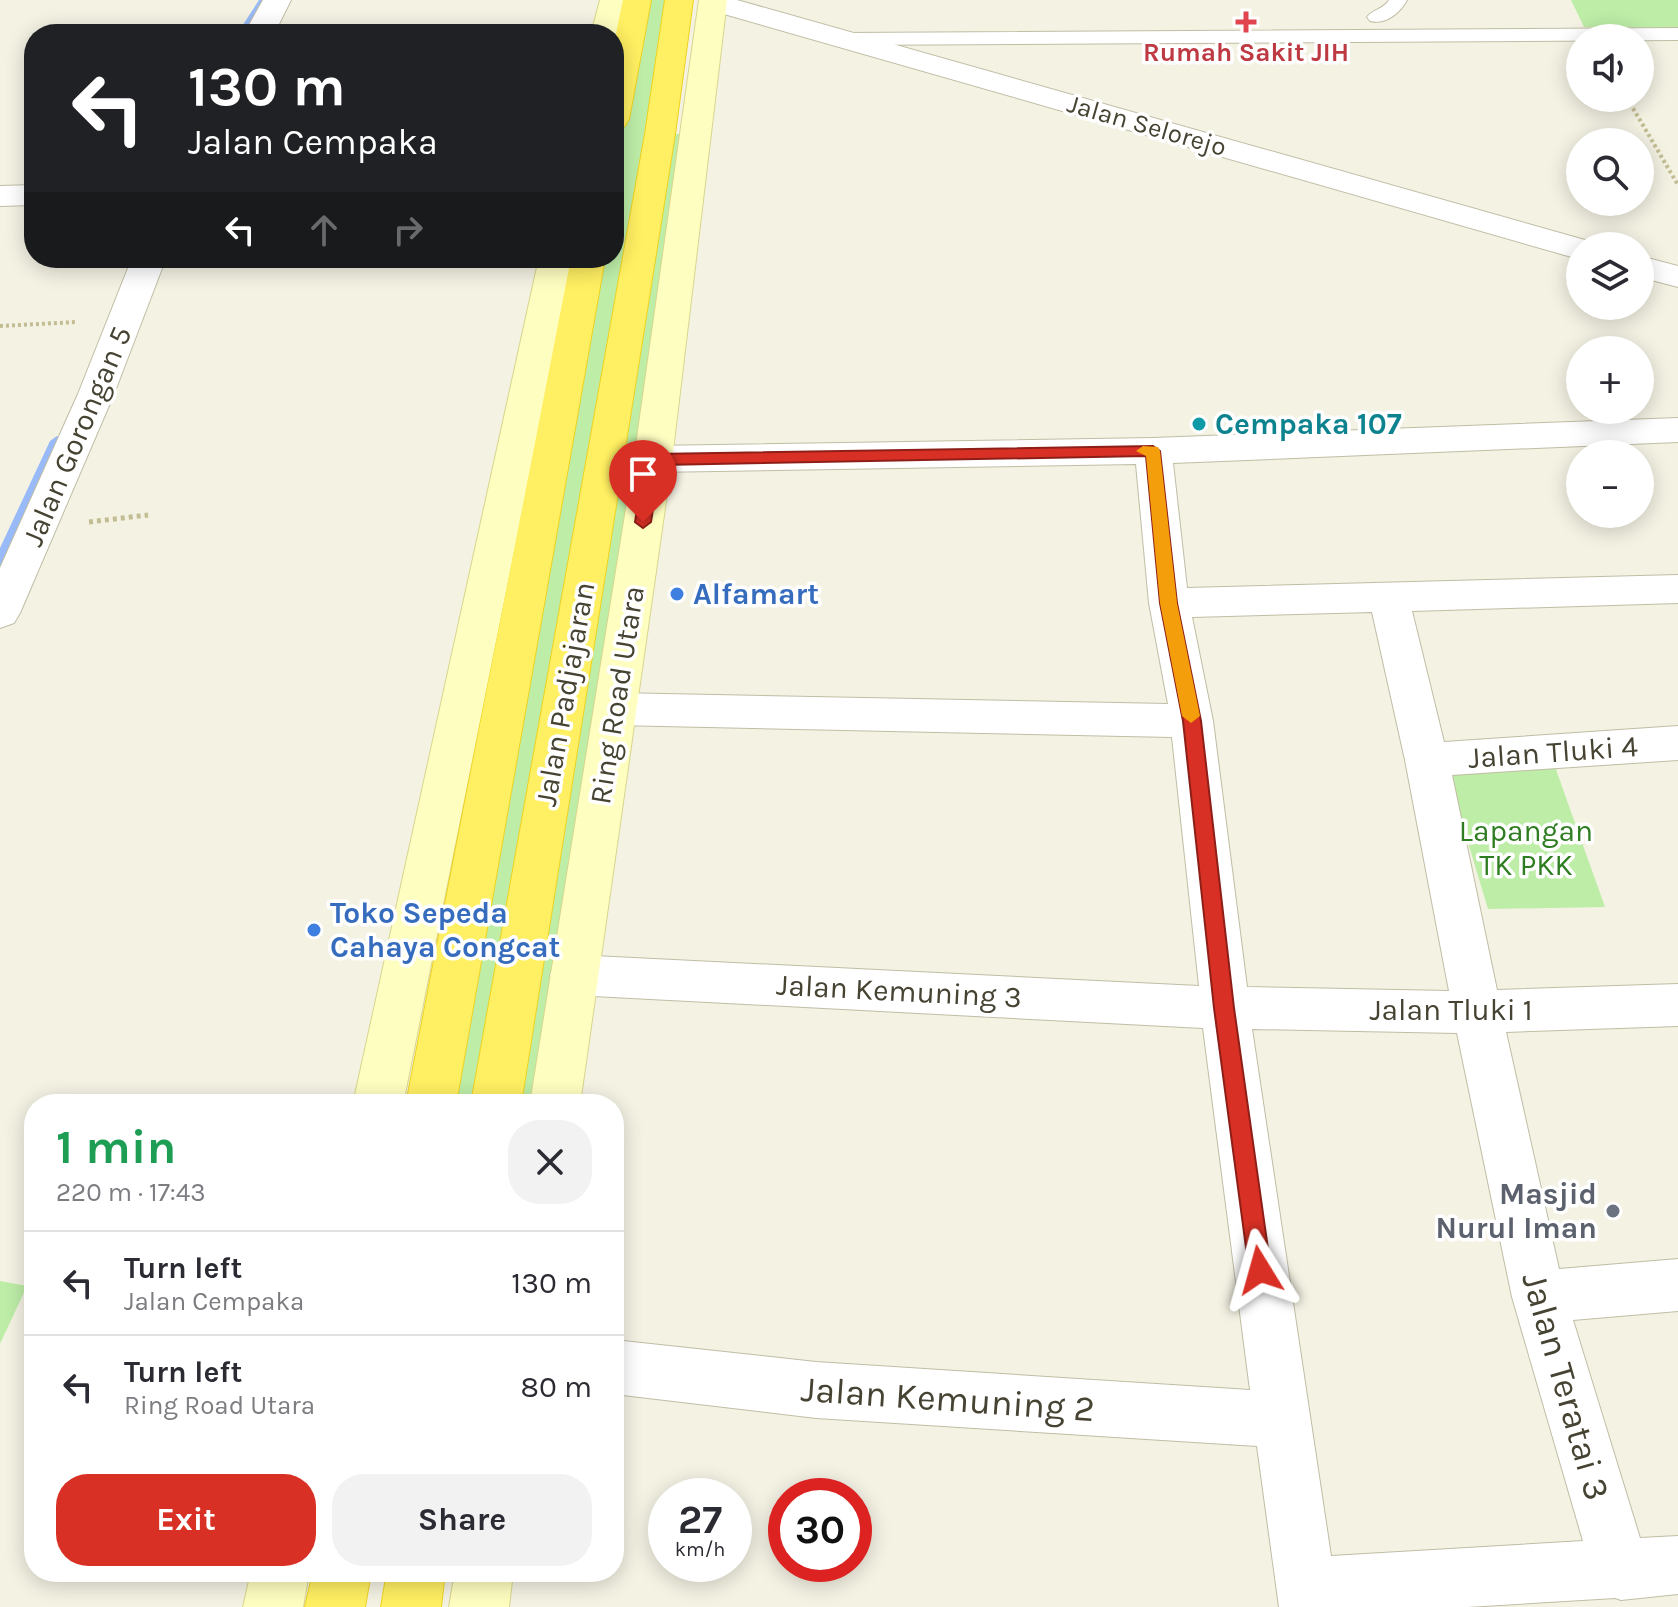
<!DOCTYPE html>
<html lang="en">
<head>
<meta charset="utf-8">
<style>
	:root { --surface:#fff; --page:#f2f2f3; --text:#2b2b33; --muted:#7c7c81; --line:#e1e1e2; --accent:#d93025 }
	body { margin:0; font-family:Karla,sans-serif; background:var(--page); color:var(--text); height:100vh; display:flex; flex-direction:column; font-size:30px; white-space:nowrap }
	* { box-sizing:border-box; margin:0 }
	p { font-size:26px; color:var(--muted) }
	.icon { flex:none; width:44px; height:44px; fill:none; stroke:currentColor; stroke-width:2; stroke-linecap:round; stroke-linejoin:round }
	.map { position:relative; flex:1; overflow:hidden }
	.sheet { position:absolute; left:24px; top:1094px; width:600px; height:488px; display:flex; flex-direction:column; background:var(--surface); border-radius:32px; box-shadow:0 4px 20px #0003 }
	.sheet>* { flex:none }
	.hud { position:absolute; left:24px; top:24px; width:600px; height:244px; border-radius:32px; box-shadow:0 4px 20px #0003; background:#202124; color:#fff; overflow:hidden }
	.tools { position:absolute; left:1566px; top:24px; display:grid; gap:16px }
	.tools a { display:grid; place-items:center; width:88px; height:88px; border-radius:50%; background:var(--surface); box-shadow:0 4px 20px #0003; font-size:40px }
	.speed { position:absolute; left:648px; top:1478px; display:flex; gap:16px; font-size:40px; font-weight:700; text-align:center }
	.speed>* { display:grid; place-content:center; width:104px; height:104px; border-radius:50%; background:var(--surface); box-shadow:0 4px 20px #0003; line-height:1 }
	.speed small { font-size:20px; font-weight:400 }
	.speed .limit { border:12px solid #d22; background:#fff; color:#111 }
	.pin { position:absolute; display:grid; place-items:center; width:68px; height:68px; color:#fff; margin:-82px -34px; border-radius:50% 50% 50% 0; rotate:-45deg; box-shadow:0 0 8px #0007 }
	.pin .icon { rotate:45deg }
	.me { position:absolute; width:88px; margin:-44px; rotate:352deg; stroke-linejoin:round; filter:drop-shadow(0 0 6px #0008) }
	.turn { display:flex; align-items:center; gap:28px; height:168px; padding:0 32px; font-size:36px }
	.turn .icon { width:104px; height:104px; stroke-width:2.5 }
	.turn b { display:block; font-size:56px; line-height:68px }
	.lanes { display:flex; align-items:center; height:76px; padding:0 32px; background:#0003; justify-content:center; gap:40px; direction:ltr }
	.lanes .off { opacity:.35 }
	.round { display:grid; place-items:center; flex:none; width:84px; height:84px; border-radius:32px; background:var(--page) }
	.head { display:flex; align-items:center; justify-content:space-between; height:136px; padding:0 32px }
	h1 { font-size:48px; font-weight:700; line-height:60px; color:#1e9e55 }
	.primary-button { display:flex; gap:16px; margin-top:auto; padding:16px 32px }
	.primary-button a { flex:1; height:92px; border-radius:32px; background:var(--accent); color:#fff; font-size:32px; font-weight:700; line-height:92px; text-align:center }
	.primary-button a+a { background:var(--page); color:var(--text) }
	ul { padding:0; list-style:none }
	li { display:flex; align-items:center; gap:24px; height:104px; padding:0 32px; border-top:2px solid var(--line) }
	li div { flex:1 }
	li b { display:block; font-size:30px }
	li em { font-style:normal }
	.map>svg:first-child { display:block }
</style>
</head>
<body>
<div class="map">
<svg width="1678" height="1607" viewBox="0 0 1678 1607">
	<rect width="100%" height="100%" fill="#f4f2e3"/>
	<path fill="#bdeda7" d="M 614,0 L 679,0 L 493,1104 L 456,1104 L 595,258 L 614,258 L 614,142 L 633,29 L 614,122 Z
		M 1571,0 L 1678,0 L 1678,28 L 1584,27 Z
		M 660,134 L 695,134 L 551,1104 L 504,1104 Z
		M 1554,764 L 1605,907 L 1488,909 L 1445,766 Z
		M 0,1281 L 27,1286 L 0,1344 Z"/>
	<g fill="none" stroke-linecap="round" stroke-linejoin="round">
		<path fill="#98baf8" fill-rule="evenodd" d="M 259,0 L 269,0 L 247,34 L 237,34 Z
			M 57,436 L 64,441 L 7,563 L 0,568 L 0,548 L 50,441 Z"/>
		<g stroke="#c0bda5" stroke-width="2">
			<path id="lane" d="M 1389,0 L 1407,0 C 1400,13 1386,25 1370,21 L 1367,17 C 1373,9 1384,9 1389,0 Z
				M 1678,28 L 1678,40 L 845,45 L 836,39 L 845,33 Z"/>
		</g>
		<g stroke="#c0bda5" stroke-width="2">
			<path id="street" d="M 263,0 L 291,0 L 274,34 L 244,34 Z
				M 700,0 L 737,0 L 1592,242 L 1595,246 L 1580,246 L 1580,259 L 1568,256 L 703,8 Z
				M 34,185 L 34,205 L 0,206 L 0,186 Z
				M 1640,256 L 1678,266 L 1678,287 L 1640,277 Z
				M 132,258 L 166,258 L 114,394 L 20,613 L 14,623 L 0,628 L 0,568 L 78,394 Z
				M 1678,418 L 1678,442 L 1173,463 L 1187,588 L 1678,575 L 1678,603 L 1412,611 L 1444,742 L 1678,726 L 1678,760 L 1452,775 L 1497,990 L 1678,984 L 1678,1026 L 1506,1032 L 1559,1269 L 1678,1259 L 1678,1311 L 1573,1320 L 1640,1538 L 1678,1536 L 1678,1594 L 1621,1600 L 1615,1598 L 1467,1607 L 1279,1607 L 1257,1446 L 816,1418 L 614,1394 L 614,1340 L 816,1362 L 1250,1390 L 1203,1028 L 574,995 L 557,989 L 550,975 L 557,961 L 574,955 L 1199,986 L 1172,737 L 615,725 L 600,720 L 594,709 L 600,698 L 615,693 L 1168,704 L 1149,603 L 1136,464 L 653,472 L 640,468 L 634,459 L 640,450 L 653,446 L 1153,438 ZM 1372,612 L 1405,760 L 1449,991 L 1247,987 L 1213,721 L 1192,617 ZM 1252,1029 L 1457,1033 L 1512,1297 L 1583,1541 L 1331,1556 Z"/>
		</g>
		<g stroke="#d8d68d" stroke-width="2">
			<path id="secondary" d="M 600,0 L 628,0 L 616,40 L 614,34 L 591,34 Z
				M 699,0 L 727,0 L 672,459 L 580,1104 L 530,1104 L 634,459 Z
				M 539,258 L 573,258 L 403,1104 L 353,1104 Z
				M 251,1572 L 309,1572 L 303,1607 L 243,1607 Z
				M 455,1572 L 513,1572 L 509,1607 L 449,1607 Z"/>
		</g>
		<g stroke="#eed222" stroke-width="2">
			<path id="highway" d="M 623,0 L 651,0 L 629,119 L 625,126 L 614,128 L 614,43 Z
				M 665,0 L 693,0 L 675,134 L 521,1104 L 471,1104 L 645,134 Z
				M 571,258 L 605,258 L 456,1104 L 406,1104 Z
				M 313,1572 L 371,1572 L 365,1607 L 305,1607 Z
				M 387,1572 L 445,1572 L 441,1607 L 381,1607 Z"/>
		</g>
		<path stroke="#c3bd94" stroke-width="4" stroke-dasharray="3 3" stroke-linecap="butt" d="M 1627,98 L 1678,185
			M 0,326 L 77,322"/>
		<path stroke="#c3bd94" stroke-width="5" stroke-dasharray="4 4" stroke-linecap="butt" d="M 89,522 L 148,515"/>
		<use href="#lane" fill="#fff" fill-rule="evenodd"/>
		<use href="#street" fill="#fff" fill-rule="evenodd"/>
		<use href="#secondary" fill="#fffec1" fill-rule="evenodd"/>
		<use href="#highway" fill="#ffef62" fill-rule="evenodd"/>
	</g>
	<path fill="#d93025" stroke="#8d1f18" stroke-width="2" d="M 1153,446 L 1160,451 L 1177,603 L 1201,721 L 1234,1008 L 1271,1270 L 1268,1277 L 1260,1280 L 1252,1277 L 1249,1270 L 1214,1008 L 1183,721 L 1160,603 L 1146,456 L 660,465 L 651,522 L 643,528 L 635,522 L 645,459 L 653,454 Z"/>
	<path fill="#f59e0b" d="M 1143,446 L 1158,447 L 1160,451 L 1177,603 L 1200,716 L 1191,723 L 1182,716 L 1160,603 L 1146,456 L 1136,451 Z"/>
	<path fill="#e0444e" stroke="#fff" stroke-width="3" d="M1242 10h8v8h8v8h-8v8h-8v-8h-8v-8h8z"/>
	<circle fill="#0f9aa8" stroke="#fff" stroke-width="3" cx="1199" cy="424" r="8"/>
	<g fill="#3f7fe0" stroke="#fff" stroke-width="3">
		<circle cx="677" cy="594" r="8"/>
		<circle cx="314" cy="930" r="8"/>
	</g>
	<circle fill="#6b7280" stroke="#fff" stroke-width="3" cx="1613" cy="1211" r="8"/>
	<g text-anchor="middle" stroke-width="7" stroke-linejoin="round" paint-order="stroke">
		<g font-size="26" font-weight="bold" fill="#be3a42" stroke="#fff">
			<text x="1246" y="61">Rumah Sakit JIH</text>
		</g>
		<g font-size="26" fill="#464333" stroke="#fff">
			<text transform="translate(1147 125) rotate(16)" y="9">Jalan Selorejo</text>
		</g>
		<g font-size="30" font-weight="bold" fill="#0d838f" stroke="#fff" text-anchor="start">
			<text x="1215" y="434">Cempaka 107</text>
		</g>
		<g font-size="30" fill="#464333" stroke="#fff">
			<text transform="translate(77 436) rotate(-67)" y="10">Jalan Gorongan 5</text>
			<text transform="translate(565 694) rotate(-80)" y="10">Jalan Padjajaran</text>
			<text transform="translate(617 695) rotate(-81)" y="10">Ring Road Utara</text>
			<text transform="translate(1553 752) rotate(-4)" y="10">Jalan Tluki 4</text>
			<text transform="translate(899 991) rotate(3)" y="10">Jalan Kemuning 3</text>
			<text x="1451" y="1020">Jalan Tluki 1</text>
		</g>
		<g font-size="30" font-weight="bold" fill="#366cbe" stroke="#fff" text-anchor="start">
			<text x="693" y="604">Alfamart</text>
			<text x="330" y="923">Toko Sepeda<tspan x="330" dy="34">Cahaya Congcat</tspan></text>
		</g>
		<g font-size="30" fill="#2e7d20" stroke="#fff">
			<text x="1526" y="841">Lapangan<tspan x="1526" dy="34">TK PKK</tspan></text>
		</g>
		<g font-size="30" font-weight="bold" fill="#5b616d" stroke="#fff" text-anchor="end">
			<text x="1597" y="1204">Masjid<tspan x="1597" dy="34">Nurul Iman</tspan></text>
		</g>
		<g font-size="36" fill="#464333" stroke="#fff">
			<text transform="translate(1567 1386) rotate(74)" y="13">Jalan Teratai 3</text>
			<text transform="translate(948 1398) rotate(4)" y="13">Jalan Kemuning 2</text>
		</g>
	</g>
</svg>
<div class="tools">
<a><svg class="icon" aria-label="sound" viewBox="0 0 24 24"><path d="M4 9h4l5-4v14l-5-4H4zM17 9q2 3 0 6"/></svg></a>
<a><svg class="icon" aria-label="search" viewBox="0 0 24 24"><circle cx="10" cy="10" r="6"/><path d="M15 15l6 6"/></svg></a>
<a><svg class="icon" aria-label="layers" viewBox="0 0 24 24"><path d="M12 4l9 5-9 5-9-5zM3 14l9 5 9-5"/></svg></a>
<a>+</a>
<a>−</a>
</div>
<div class="speed"><div>27<small>km/h</small></div><div class="limit">30</div></div>
<div class="pin" style="left:643px;top:522px;background:#d93025"><svg class="icon" aria-label="arrive" viewBox="0 0 24 24"><path d="M6 21V4h12l-3 4 3 4H6"/></svg></div>
<svg class="me" style="left:1260px;top:1270px" viewBox="-20 -20 40 40"><path d="M0-17L14 15 0 8-14 15z" fill="#d93025" stroke="#fff" stroke-width="4"/></svg>
<div class="hud">
<div class="turn"><svg class="icon" aria-label="left" viewBox="0 0 24 24"><path d="M17 20v-9H6M10 6l-5 5 5 5"/></svg><div><b>130 m</b>Jalan Cempaka</div></div>
<div class="lanes"><svg class="icon" aria-label="left" viewBox="0 0 24 24"><path d="M17 20v-9H6M10 6l-5 5 5 5"/></svg><svg class="icon off" aria-label="ahead" viewBox="0 0 24 24"><path d="M12 20V5M6 11l6-6 6 6"/></svg><svg class="icon off" aria-label="right" viewBox="0 0 24 24"><path d="M7 20v-9h11M14 6l5 5-5 5"/></svg></div>
</div>
<section class="sheet">
<div class="head"><div><h1>1 min</h1><p>220 m · 17:43</p></div><a class="round"><svg class="icon" aria-label="close" viewBox="0 0 24 24"><path d="M6 6l12 12M18 6L6 18"/></svg></a></div>
<ul>
<li><svg class="icon" aria-label="left" viewBox="0 0 24 24"><path d="M17 20v-9H6M10 6l-5 5 5 5"/></svg><div><b>Turn left</b><p>Jalan Cempaka</p></div><em>130 m</em></li>
<li><svg class="icon" aria-label="left" viewBox="0 0 24 24"><path d="M17 20v-9H6M10 6l-5 5 5 5"/></svg><div><b>Turn left</b><p>Ring Road Utara</p></div><em>80 m</em></li>
</ul>
<div class="primary-button"><a>Exit</a><a>Share</a></div>
</section>
</div>
</body>
</html>
